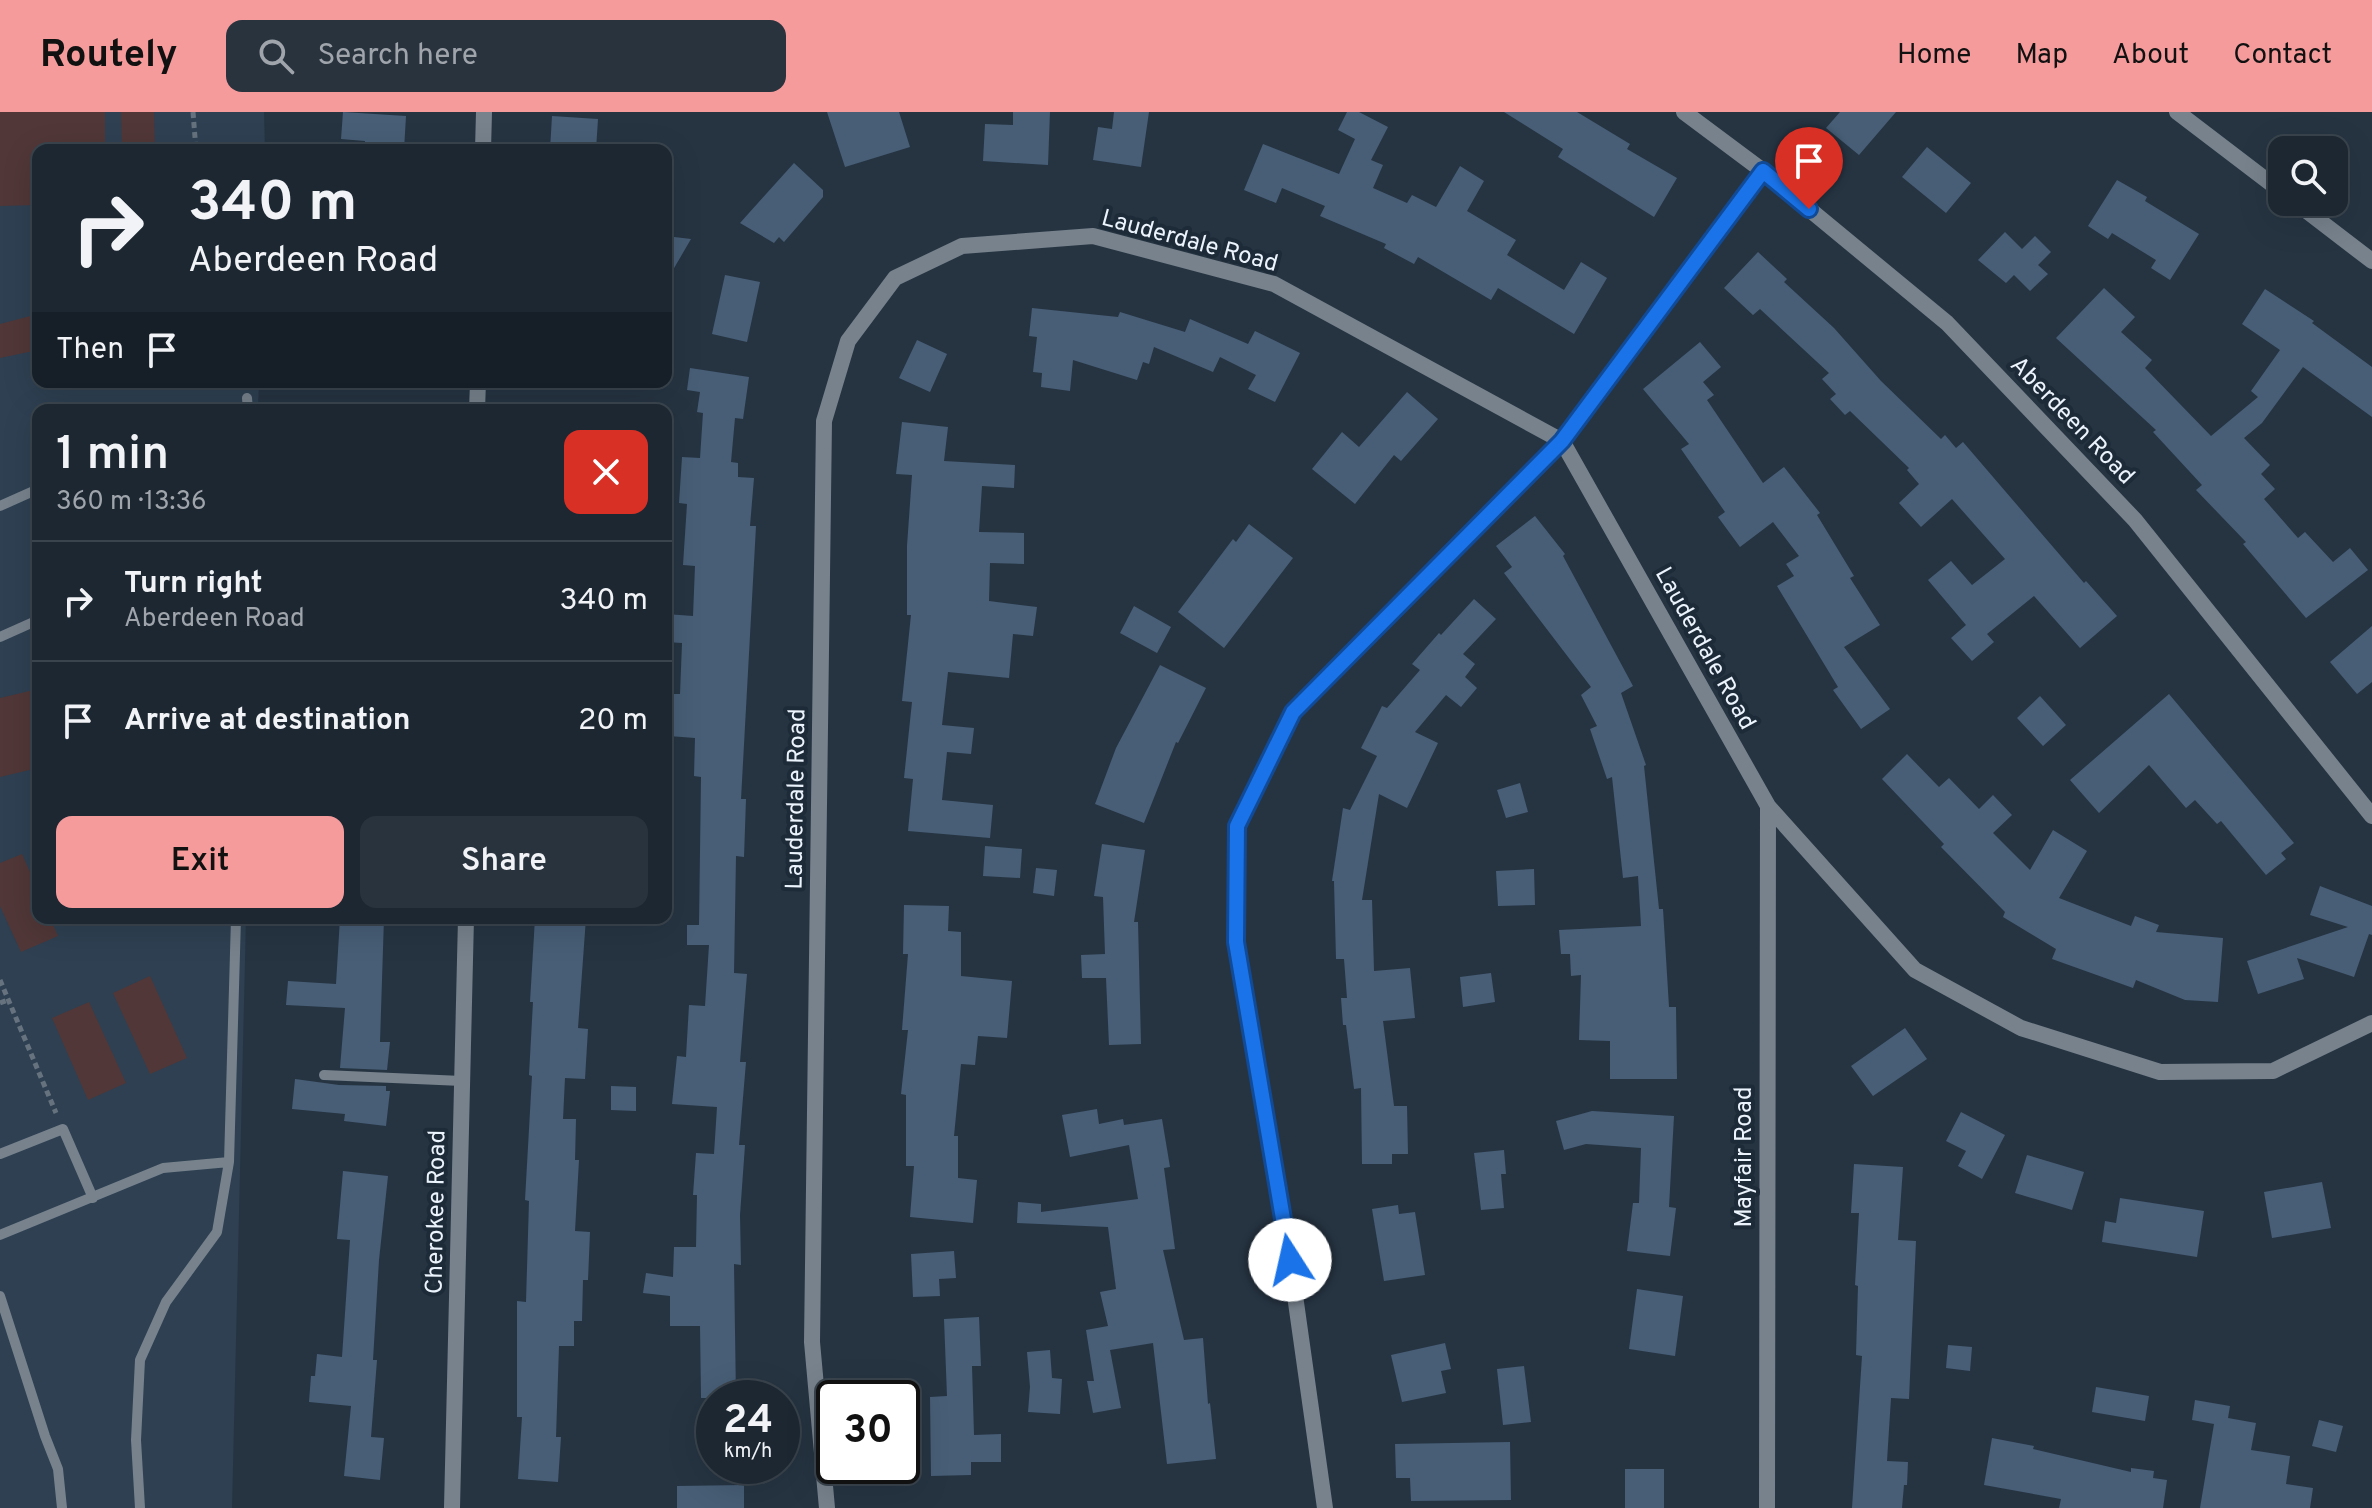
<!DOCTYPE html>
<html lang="en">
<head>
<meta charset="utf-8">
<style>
	:root { --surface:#1c2732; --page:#29333e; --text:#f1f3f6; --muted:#a0a5ac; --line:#3a444d; --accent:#f59b9c }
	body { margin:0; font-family:Overpass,sans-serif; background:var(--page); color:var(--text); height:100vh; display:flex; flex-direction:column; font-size:30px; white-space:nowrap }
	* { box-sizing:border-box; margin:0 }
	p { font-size:26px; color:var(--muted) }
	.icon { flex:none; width:44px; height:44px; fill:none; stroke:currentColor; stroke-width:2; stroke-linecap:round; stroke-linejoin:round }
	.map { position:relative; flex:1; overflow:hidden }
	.side { position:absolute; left:32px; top:292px; width:640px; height:520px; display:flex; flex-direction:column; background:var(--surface); border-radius:16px; box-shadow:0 8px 32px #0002,0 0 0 2px var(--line) }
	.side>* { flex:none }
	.guide { position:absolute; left:32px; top:32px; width:640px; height:244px; border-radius:16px; box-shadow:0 8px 32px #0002,0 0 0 2px var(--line); background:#1c2732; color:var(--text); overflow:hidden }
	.controls { position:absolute; left:2268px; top:24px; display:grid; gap:16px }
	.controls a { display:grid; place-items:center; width:80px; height:80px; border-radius:16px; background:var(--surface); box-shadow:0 8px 32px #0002,0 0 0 2px var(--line); font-size:40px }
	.speed { position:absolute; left:696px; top:1268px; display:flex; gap:16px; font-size:40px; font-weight:700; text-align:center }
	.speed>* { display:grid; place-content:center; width:104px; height:104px; border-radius:50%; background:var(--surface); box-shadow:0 8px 32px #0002,0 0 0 2px var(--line); line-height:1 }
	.speed small { font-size:20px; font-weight:400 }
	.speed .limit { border:4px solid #111; border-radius:12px; background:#fff; color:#111 }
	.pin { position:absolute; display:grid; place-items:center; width:68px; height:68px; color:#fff; margin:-82px -34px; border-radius:50% 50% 50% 0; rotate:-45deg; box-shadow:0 0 8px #0007 }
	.pin .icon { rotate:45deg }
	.me { position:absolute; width:88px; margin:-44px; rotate:350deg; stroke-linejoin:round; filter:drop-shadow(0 0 6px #0008) }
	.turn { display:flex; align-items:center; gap:28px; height:168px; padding:0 24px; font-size:36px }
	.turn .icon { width:104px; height:104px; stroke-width:2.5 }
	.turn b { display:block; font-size:56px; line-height:68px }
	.then { display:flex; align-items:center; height:76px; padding:0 24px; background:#0003; gap:16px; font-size:30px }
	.round { display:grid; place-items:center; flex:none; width:84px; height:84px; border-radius:16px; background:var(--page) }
	.summary { display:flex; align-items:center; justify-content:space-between; height:136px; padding:0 24px }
	h1 { font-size:48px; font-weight:600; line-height:60px }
	.button { display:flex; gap:16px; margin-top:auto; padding:16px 24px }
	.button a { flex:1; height:92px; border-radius:16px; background:var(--accent); color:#111; font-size:32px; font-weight:600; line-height:92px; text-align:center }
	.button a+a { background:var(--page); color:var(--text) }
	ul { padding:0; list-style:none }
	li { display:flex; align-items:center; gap:24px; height:120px; padding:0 24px; border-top:2px solid var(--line) }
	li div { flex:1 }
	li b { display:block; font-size:30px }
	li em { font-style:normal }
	header { display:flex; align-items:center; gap:48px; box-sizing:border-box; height:112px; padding:0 40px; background:var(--accent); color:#111 }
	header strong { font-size:38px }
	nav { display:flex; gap:44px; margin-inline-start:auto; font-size:28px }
	.search { width:560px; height:72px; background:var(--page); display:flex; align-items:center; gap:20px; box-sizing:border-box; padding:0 28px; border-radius:16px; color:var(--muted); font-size:30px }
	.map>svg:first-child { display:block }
</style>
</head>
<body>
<header>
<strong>Routely</strong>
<div class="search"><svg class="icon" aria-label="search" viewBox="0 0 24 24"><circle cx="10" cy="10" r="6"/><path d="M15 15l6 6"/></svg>Search here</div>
<nav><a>Home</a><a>Map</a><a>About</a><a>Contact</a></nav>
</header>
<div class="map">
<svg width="2372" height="1396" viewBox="0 0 2372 1396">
	<rect width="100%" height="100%" fill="#263442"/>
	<path fill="#2e4052" d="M 0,0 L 264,0 L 265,38 L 38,38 L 38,270 L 259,270 L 258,298 L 38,298 L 38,806 L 246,806 L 232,1396 L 0,1396 Z"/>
	<path fill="#513737" d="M 0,0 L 105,0 L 105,38 L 38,38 L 38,93 L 0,94 Z
		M 121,0 L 154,0 L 155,38 L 122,38 Z
		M 38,202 L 38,238 L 0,246 L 0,212 Z
		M 38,577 L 38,656 L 0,665 L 0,586 Z
		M 22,742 L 38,778 L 38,806 L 50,806 L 58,824 L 21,840 L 0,794 L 0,751 Z
		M 150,864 L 187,946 L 150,962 L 113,881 Z
		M 89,890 L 126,971 L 88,988 L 52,906 Z"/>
	<path fill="#475e76" d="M 343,0 L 406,4 L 404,38 L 365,38 L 365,29 L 341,27 Z
		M 827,0 L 899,0 L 910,35 L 845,55 Z
		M 1013,0 L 1050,0 L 1048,53 L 983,49 L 985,12 L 1013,13 Z
		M 1114,0 L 1149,0 L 1141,55 L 1093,48 L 1098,15 L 1112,17 Z
		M 1347,0 L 1359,0 L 1388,15 L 1371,48 L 1383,53 L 1373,76 L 1407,91 L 1412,83 L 1436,95 L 1460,54 L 1484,69 L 1467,99 L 1516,128 L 1507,143 L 1564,178 L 1581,150 L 1607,166 L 1574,222 L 1498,176 L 1491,188 L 1418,145 L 1414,152 L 1384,136 L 1386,132 L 1320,104 L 1325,94 L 1282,76 L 1276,91 L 1244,78 L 1263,32 L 1339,62 L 1355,27 L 1338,18 Z
		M 1504,0 L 1577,0 L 1630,32 L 1627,37 L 1677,66 L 1654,105 L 1558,45 L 1563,37 Z
		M 1840,0 L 1896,0 L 1859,43 L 1826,16 Z
		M 552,4 L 598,7 L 596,38 L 550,38 Z
		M 1927,35 L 1971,71 L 1946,101 L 1902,65 Z
		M 794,51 L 823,78 L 823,85 L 784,130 L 779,125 L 774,131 L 740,111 Z
		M 2117,68 L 2147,85 L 2145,89 L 2199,122 L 2170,168 L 2151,156 L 2156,148 L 2112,121 L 2108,127 L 2088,114 Z
		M 2005,120 L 2022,137 L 2035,124 L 2051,140 L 2038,153 L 2048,162 L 2030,179 L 2014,163 L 2006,171 L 1978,148 Z
		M 666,124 L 691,127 L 666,170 Z
		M 1758,140 L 1787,167 L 1784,170 L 1834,216 L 1881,269 L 1941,327 L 1945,323 L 1956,336 L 1963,330 L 2084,471 L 2086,469 L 2117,504 L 2080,536 L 2034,484 L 1987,522 L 1994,530 L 1972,549 L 1951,526 L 1966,513 L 1928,468 L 1951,449 L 1972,473 L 2005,447 L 1952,387 L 1921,415 L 1899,391 L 1919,372 L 1907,358 L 1909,356 L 1850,299 L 1845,303 L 1830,287 L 1836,282 L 1822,267 L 1829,261 L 1760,197 L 1753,203 L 1724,176 Z
		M 725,163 L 760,170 L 747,230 L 712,222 Z
		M 2104,176 L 2135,205 L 2121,220 L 2152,248 L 2145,256 L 2211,324 L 2258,285 L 2251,279 L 2280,238 L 2242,212 L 2265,177 L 2314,209 L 2312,211 L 2372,255 L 2372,305 L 2303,255 L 2262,311 L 2244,326 L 2270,353 L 2261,362 L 2275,377 L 2264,387 L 2298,426 L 2305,420 L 2333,450 L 2350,436 L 2368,458 L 2306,506 L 2243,432 L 2246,430 L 2196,378 L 2202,373 L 2153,320 L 2156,318 L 2056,226 Z
		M 1032,196 L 1118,205 L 1120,200 L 1185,220 L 1190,207 L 1248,232 L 1255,219 L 1300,241 L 1275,290 L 1248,277 L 1256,263 L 1220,245 L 1213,260 L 1154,235 L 1149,252 L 1143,250 L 1137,268 L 1073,248 L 1070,279 L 1041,275 L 1042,261 L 1033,260 L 1037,225 L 1029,224 Z
		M 917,228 L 947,242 L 930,280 L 899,266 Z
		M 1700,230 L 1721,255 L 1703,270 L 1714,283 L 1707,288 L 1763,371 L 1784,355 L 1820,401 L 1817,403 L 1854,464 L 1850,466 L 1880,513 L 1844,535 L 1890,597 L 1861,617 L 1833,578 L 1838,575 L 1777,474 L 1794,464 L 1786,452 L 1799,444 L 1773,410 L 1740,435 L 1718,405 L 1725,400 L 1681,337 L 1689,332 L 1643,277 Z
		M 690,256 L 749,265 L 743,307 L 735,306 L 731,350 L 738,351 L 738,365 L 754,366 L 750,414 L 756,414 L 741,687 L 746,687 L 744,745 L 736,744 L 734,861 L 747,862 L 740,950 L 746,950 L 739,1033 L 745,1033 L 740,1103 L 741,1153 L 734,1152 L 736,1286 L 701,1286 L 700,1214 L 670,1214 L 670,1184 L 643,1181 L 646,1161 L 673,1165 L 674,1135 L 696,1135 L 697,1083 L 693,1083 L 696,1041 L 714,1042 L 717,995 L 672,992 L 677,944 L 686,945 L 689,893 L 705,894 L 709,833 L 687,833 L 687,813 L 699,813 L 701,665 L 694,664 L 695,626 L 669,624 L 670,605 L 666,605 L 666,582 L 680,582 L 682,531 L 666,530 L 666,502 L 693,504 L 695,454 L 683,453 L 687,392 L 679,391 L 682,345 L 700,346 L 703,301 L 697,300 L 700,280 L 687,278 Z
		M 1407,280 L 1438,307 L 1401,349 L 1394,343 L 1355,392 L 1312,357 L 1342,320 L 1359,335 Z
		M 902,310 L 948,315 L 944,349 L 1015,353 L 1014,376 L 982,374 L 979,420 L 1024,421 L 1024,452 L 990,451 L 989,489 L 1037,495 L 1033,524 L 1013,522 L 1009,566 L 948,560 L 942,613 L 974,616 L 971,642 L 947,640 L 942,688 L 993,693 L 990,726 L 908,719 L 913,667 L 904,666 L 912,590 L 902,589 L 911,503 L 907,503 L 907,434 L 912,363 L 896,362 Z
		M 1535,404 L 1565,442 L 1563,444 L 1633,574 L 1621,581 L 1646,653 L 1644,654 L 1659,797 L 1663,797 L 1669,895 L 1676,895 L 1677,967 L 1610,967 L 1610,929 L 1579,928 L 1581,863 L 1571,864 L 1570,842 L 1561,842 L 1559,818 L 1641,814 L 1638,764 L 1623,766 L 1612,665 L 1607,667 L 1590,617 L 1597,614 L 1581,583 L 1591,575 L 1504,461 L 1512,455 L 1496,434 Z
		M 1249,412 L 1293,446 L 1224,536 L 1178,500 L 1233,427 L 1236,430 Z
		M 1474,487 L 1496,507 L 1463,542 L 1475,552 L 1465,565 L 1477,576 L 1461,595 L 1446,583 L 1415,620 L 1438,631 L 1407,696 L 1379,682 L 1362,788 L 1372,788 L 1374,859 L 1410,856 L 1415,906 L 1383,909 L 1394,994 L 1407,994 L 1408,1042 L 1392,1042 L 1392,1052 L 1362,1052 L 1361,976 L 1354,977 L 1346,913 L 1343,913 L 1341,886 L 1347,886 L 1344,847 L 1336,847 L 1334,769 L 1332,769 L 1343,696 L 1350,698 L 1377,644 L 1361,636 L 1382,594 L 1387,596 L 1420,558 L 1412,552 L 1439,521 L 1441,523 Z
		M 1134,494 L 1171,515 L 1157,541 L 1120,521 Z
		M 2372,514 L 2372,570 L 2357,582 L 2330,550 Z
		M 1160,553 L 1206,576 L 1178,631 L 1176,630 L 1144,711 L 1095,692 L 1116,636 Z
		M 2169,582 L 2294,731 L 2281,741 L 2286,747 L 2266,763 L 2221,709 L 2217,712 L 2195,688 L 2186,696 L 2149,653 L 2099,701 L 2070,668 Z
		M 2040,584 L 2066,613 L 2043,634 L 2017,606 Z
		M 1907,642 L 1939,675 L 1949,666 L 1979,697 L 1993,683 L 2012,703 L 1993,721 L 2030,758 L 2053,718 L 2087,739 L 2059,786 L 2131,814 L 2135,804 L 2159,813 L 2156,820 L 2223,826 L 2218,890 L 2185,888 L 2136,868 L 2133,876 L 2052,847 L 2056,837 L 2003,805 L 2005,800 L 1941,735 L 1944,732 L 1882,667 Z
		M 1520,671 L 1528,700 L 1506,706 L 1497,678 Z
		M 1102,732 L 1145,738 L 1134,810 L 1138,810 L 1141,932 L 1109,933 L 1106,866 L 1082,866 L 1081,843 L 1105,842 L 1103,785 L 1094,784 Z
		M 985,734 L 1022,737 L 1020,766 L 983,764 Z
		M 1036,756 L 1057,758 L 1054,784 L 1033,781 Z
		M 1534,757 L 1535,793 L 1498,794 L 1496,759 Z
		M 2320,774 L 2372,794 L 2372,823 L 2369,822 L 2354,865 L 2297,846 L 2304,867 L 2258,882 L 2247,849 L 2348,815 L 2310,803 Z
		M 904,793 L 949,794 L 948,819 L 961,820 L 961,864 L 1012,869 L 1007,926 L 978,924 L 975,953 L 961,952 L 954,1024 L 958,1024 L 958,1066 L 977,1068 L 973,1111 L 910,1105 L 914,1054 L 906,1054 L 906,983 L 901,982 L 908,918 L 902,918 L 908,842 L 903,842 Z
		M 340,806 L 384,806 L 380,930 L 390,930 L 387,958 L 340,956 L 345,896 L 286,893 L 288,869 L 336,872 Z
		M 535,806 L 586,806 L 578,916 L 588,917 L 585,967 L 565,966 L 563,1007 L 576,1007 L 575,1048 L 579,1048 L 575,1119 L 590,1120 L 588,1168 L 583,1168 L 582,1209 L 574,1209 L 574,1234 L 559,1234 L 556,1325 L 561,1325 L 558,1370 L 518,1367 L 522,1305 L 517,1305 L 517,1189 L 526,1190 L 529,1089 L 525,1088 L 532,964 L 529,963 L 533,890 L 530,890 Z
		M 1491,861 L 1495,890 L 1463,895 L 1460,865 Z
		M 1905,916 L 1927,947 L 1873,984 L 1851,954 Z
		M 295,967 L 339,973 L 386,974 L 386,979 L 390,979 L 386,1014 L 344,1009 L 345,1002 L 292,997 Z
		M 611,974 L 636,975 L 636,999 L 611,998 Z
		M 1097,997 L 1099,1012 L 1123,1007 L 1124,1013 L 1162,1007 L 1170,1055 L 1164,1056 L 1175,1137 L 1163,1138 L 1184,1228 L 1203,1226 L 1208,1292 L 1210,1291 L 1216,1347 L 1167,1352 L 1153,1231 L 1110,1238 L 1121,1296 L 1093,1301 L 1087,1269 L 1094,1269 L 1086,1218 L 1108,1214 L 1100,1180 L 1116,1177 L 1108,1115 L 1017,1111 L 1018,1090 L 1041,1092 L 1041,1100 L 1138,1087 L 1129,1033 L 1070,1045 L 1062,1003 Z
		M 1592,999 L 1674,1004 L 1669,1095 L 1676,1096 L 1670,1144 L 1627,1139 L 1633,1091 L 1639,1091 L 1641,1036 L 1586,1032 L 1564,1038 L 1556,1009 Z
		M 1961,1000 L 2005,1023 L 1982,1067 L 1958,1054 L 1966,1039 L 1946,1029 Z
		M 1504,1038 L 1506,1062 L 1501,1062 L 1504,1096 L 1481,1098 L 1474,1041 Z
		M 2027,1043 L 2084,1060 L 2072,1098 L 2015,1081 Z
		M 1854,1052 L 1903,1055 L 1898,1128 L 1916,1129 L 1909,1287 L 1891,1286 L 1887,1349 L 1908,1350 L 1907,1373 L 1904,1373 L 1902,1396 L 1852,1396 L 1862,1244 L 1856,1243 L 1858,1174 L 1855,1173 L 1859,1101 L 1851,1101 Z
		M 343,1059 L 388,1064 L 379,1148 L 373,1248 L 377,1248 L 371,1325 L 384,1326 L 380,1368 L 344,1364 L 351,1294 L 309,1290 L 311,1264 L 315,1264 L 317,1242 L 342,1245 L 350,1128 L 337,1127 Z
		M 2322,1070 L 2331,1116 L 2272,1126 L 2264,1080 Z
		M 2120,1086 L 2204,1099 L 2197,1145 L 2102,1130 L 2105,1109 L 2116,1111 Z
		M 1398,1093 L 1399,1102 L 1415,1100 L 1425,1163 L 1384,1169 L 1372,1097 Z
		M 954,1139 L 956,1166 L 939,1167 L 940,1184 L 913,1185 L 911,1142 Z
		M 1637,1177 L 1683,1184 L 1675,1244 L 1629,1237 Z
		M 979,1205 L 981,1254 L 972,1254 L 974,1323 L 1001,1322 L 1001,1350 L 971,1350 L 971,1363 L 931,1364 L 930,1285 L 947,1284 L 944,1207 Z
		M 1445,1231 L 1451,1257 L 1441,1259 L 1446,1281 L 1402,1290 L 1391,1243 Z
		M 1948,1233 L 1972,1235 L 1970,1259 L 1946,1256 Z
		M 1050,1238 L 1052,1266 L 1062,1267 L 1060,1302 L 1028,1300 L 1030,1275 L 1027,1240 Z
		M 1524,1254 L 1531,1310 L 1503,1313 L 1497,1257 Z
		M 2096,1275 L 2149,1284 L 2145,1309 L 2092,1300 Z
		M 2195,1288 L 2230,1294 L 2228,1306 L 2256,1311 L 2251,1338 L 2290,1344 L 2286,1372 L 2313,1376 L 2310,1396 L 2200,1396 L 2214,1312 L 2192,1308 Z
		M 2319,1308 L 2343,1314 L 2336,1340 L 2312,1334 Z
		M 1992,1326 L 2034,1334 L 2033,1337 L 2131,1360 L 2131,1356 L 2154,1359 L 2153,1366 L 2167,1368 L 2163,1396 L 2059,1396 L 2061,1387 L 1984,1373 Z
		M 1510,1330 L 1511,1388 L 1411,1389 L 1410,1366 L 1396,1366 L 1395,1332 Z
		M 1625,1357 L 1664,1357 L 1664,1396 L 1625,1396 Z
		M 744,1373 L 744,1396 L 677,1396 L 677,1374 Z"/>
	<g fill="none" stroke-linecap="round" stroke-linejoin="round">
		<path stroke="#66727e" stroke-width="5" stroke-dasharray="6 4" stroke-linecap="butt" d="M 193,0 L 196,38
			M 0,868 L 56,1001
			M 0,891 L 8,888"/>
		<path stroke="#77828d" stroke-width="10" d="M 247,286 L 248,298
			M 0,394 L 38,377
			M 0,525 L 38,508
			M 324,963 L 462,969
			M 0,1042 L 63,1017 L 93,1086
			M 0,1123 L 163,1056 L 229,1050
			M 0,1184 L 45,1324 L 58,1357 L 62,1396
			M 140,1396 L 136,1328 L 140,1248 L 166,1190 L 217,1120 L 229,1050 L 236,806"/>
		<path stroke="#77828d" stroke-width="16" d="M 1684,0 L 1763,59 L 1947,211 L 2135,408 L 2372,704
			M 2177,0 L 2282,80
			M 2295,90 L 2372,149
			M 827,1396 L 812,1230 L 824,309 L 848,229 L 895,166 L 962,134 L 1093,124 L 1274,172 L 1562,329 L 1768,694 L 1915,858 L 2021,916 L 2160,960 L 2273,959 L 2372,911
			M 1325,1396 L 1290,1148 L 1236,830 L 1237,714 L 1293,600 L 1562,329 L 1763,59
			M 1767,1396 L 1768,694"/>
		<path stroke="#77828d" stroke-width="16" d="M 483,38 L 484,0
			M 477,298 L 478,270
			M 452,1396 L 466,806"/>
	</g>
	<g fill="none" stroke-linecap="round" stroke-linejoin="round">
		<g stroke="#114b97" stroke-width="20">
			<path id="route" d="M 1290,1148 L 1236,830 L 1237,714 L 1293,600 L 1562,329 L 1763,59 L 1809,97"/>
		</g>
		<use href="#route" stroke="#1a73e8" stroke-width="14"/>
	</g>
	<g text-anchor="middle" stroke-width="8" stroke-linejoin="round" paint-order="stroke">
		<g font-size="24" fill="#ebf3fc" stroke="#1d2a37">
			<text transform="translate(1190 128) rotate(15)" y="8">Lauderdale Road</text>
			<text transform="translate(2073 308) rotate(46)" y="8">Aberdeen Road</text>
			<text transform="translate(1706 536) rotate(61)" y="8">Lauderdale Road</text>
			<text transform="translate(795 687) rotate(-89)" y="8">Lauderdale Road</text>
			<text transform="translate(1743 1045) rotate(-90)" y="8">Mayfair Road</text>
			<text transform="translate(435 1100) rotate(-89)" y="8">Cherokee Road</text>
		</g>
	</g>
</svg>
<div class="controls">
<a><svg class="icon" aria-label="search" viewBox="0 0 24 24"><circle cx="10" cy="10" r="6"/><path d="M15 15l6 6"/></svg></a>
</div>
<div class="speed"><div>24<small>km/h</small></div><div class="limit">30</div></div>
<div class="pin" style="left:1809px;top:97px;background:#d93025"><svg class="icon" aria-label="arrive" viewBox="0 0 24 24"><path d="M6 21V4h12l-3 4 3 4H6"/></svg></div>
<svg class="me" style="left:1290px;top:1148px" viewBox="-20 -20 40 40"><circle r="19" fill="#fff"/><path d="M0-13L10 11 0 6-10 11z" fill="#1a73e8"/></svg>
<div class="guide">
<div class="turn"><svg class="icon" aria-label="right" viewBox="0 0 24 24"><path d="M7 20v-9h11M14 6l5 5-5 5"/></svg><div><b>340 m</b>Aberdeen Road</div></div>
<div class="then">Then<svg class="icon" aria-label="arrive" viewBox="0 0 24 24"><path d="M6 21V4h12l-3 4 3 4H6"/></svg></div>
</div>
<section class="side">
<div class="summary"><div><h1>1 min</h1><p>360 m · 13:36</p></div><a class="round" style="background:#d93025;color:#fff"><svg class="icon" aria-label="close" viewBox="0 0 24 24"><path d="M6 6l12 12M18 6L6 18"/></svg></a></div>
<ul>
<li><svg class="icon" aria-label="right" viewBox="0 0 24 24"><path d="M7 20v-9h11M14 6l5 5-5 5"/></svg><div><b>Turn right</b><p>Aberdeen Road</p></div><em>340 m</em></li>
<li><svg class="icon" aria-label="arrive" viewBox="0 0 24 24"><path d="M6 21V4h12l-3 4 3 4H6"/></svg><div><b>Arrive at destination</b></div><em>20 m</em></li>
</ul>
<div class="button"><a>Exit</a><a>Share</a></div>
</section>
</div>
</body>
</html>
